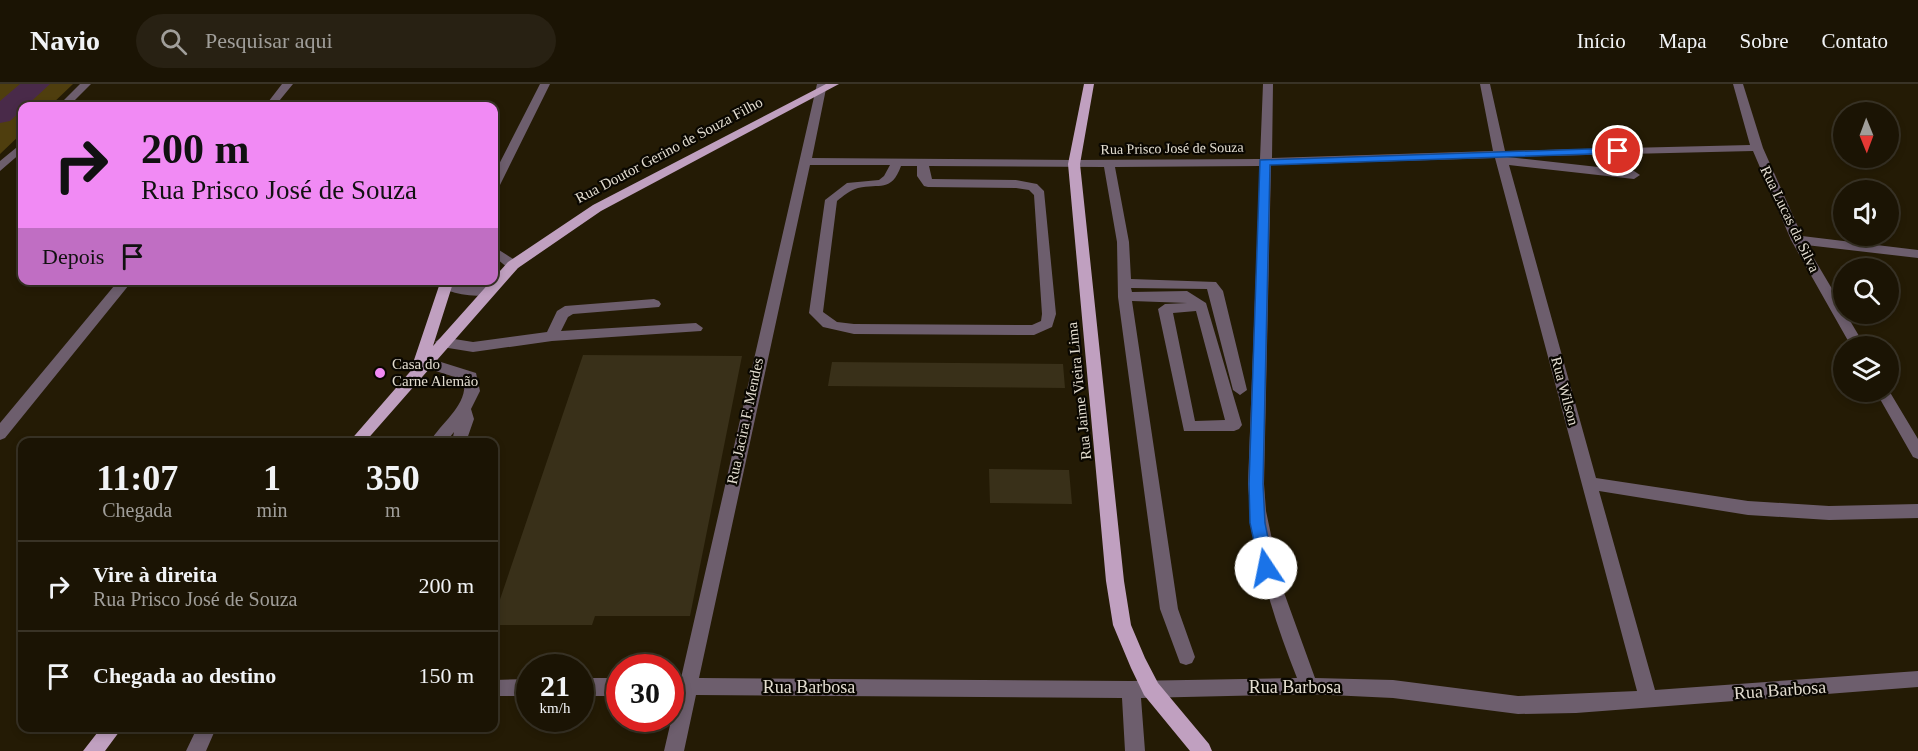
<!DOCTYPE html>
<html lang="pt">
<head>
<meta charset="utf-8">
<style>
	:root { --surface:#1b1404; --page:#282113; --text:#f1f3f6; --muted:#a09e9a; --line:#393326 }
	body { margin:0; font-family:"Times New Roman",serif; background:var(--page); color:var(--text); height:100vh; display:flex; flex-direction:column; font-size:22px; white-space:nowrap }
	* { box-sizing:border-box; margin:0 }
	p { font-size:20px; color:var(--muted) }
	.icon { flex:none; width:33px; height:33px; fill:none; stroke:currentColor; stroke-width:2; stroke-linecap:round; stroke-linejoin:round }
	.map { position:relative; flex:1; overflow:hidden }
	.sheet { position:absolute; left:18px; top:354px; width:480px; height:294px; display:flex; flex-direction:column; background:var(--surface); border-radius:12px; box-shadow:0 3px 9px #0003,0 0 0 2px var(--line) }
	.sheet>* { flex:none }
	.banner { position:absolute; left:18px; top:18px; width:480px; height:183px; border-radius:12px; box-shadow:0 3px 9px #0003,0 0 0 2px var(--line); background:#f18af4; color:#111; overflow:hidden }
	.needle { width:39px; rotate:179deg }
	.buttons { position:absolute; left:1833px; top:18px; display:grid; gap:12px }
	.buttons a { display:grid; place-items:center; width:66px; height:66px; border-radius:50%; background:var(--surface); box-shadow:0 3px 9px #0003,0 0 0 2px var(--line); font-size:30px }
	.speed { position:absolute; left:516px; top:570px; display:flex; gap:12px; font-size:30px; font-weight:700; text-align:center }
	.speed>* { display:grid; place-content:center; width:78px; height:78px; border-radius:50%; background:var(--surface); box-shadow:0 3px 9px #0003,0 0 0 2px var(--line); line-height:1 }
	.speed small { font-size:15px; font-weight:400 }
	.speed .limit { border:9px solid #d22; background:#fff; color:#111 }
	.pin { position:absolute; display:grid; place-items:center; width:51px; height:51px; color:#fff; margin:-26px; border:3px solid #fff; border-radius:50%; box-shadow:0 2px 6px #0007 }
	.me { position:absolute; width:66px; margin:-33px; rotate:349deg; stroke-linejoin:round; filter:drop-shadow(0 0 4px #0008) }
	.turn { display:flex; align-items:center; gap:21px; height:126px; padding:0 24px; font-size:27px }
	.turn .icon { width:78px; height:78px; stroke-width:2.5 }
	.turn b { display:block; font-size:42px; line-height:51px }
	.then { display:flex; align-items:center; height:57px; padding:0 24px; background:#0003; gap:12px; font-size:22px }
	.eta { display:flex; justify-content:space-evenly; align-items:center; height:102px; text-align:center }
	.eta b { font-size:36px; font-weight:600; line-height:42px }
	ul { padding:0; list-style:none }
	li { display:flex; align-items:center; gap:18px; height:90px; padding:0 24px; border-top:2px solid var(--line) }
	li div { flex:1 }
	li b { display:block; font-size:22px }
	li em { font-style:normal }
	header { display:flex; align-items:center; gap:36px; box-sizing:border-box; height:84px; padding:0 30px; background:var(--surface); border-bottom:2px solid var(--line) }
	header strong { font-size:28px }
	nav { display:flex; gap:33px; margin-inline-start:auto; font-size:21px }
	.search { width:420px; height:54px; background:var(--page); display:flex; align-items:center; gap:15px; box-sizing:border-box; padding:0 21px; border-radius:33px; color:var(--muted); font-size:22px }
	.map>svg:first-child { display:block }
</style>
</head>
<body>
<header>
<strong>Navio</strong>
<div class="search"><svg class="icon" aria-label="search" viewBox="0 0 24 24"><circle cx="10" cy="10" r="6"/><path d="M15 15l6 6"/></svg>Pesquisar aqui</div>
<nav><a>Início</a><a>Mapa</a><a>Sobre</a><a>Contato</a></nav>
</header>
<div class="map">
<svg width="1918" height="667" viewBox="0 0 1918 667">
	<rect width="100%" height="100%" fill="#241b05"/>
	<path fill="#4f3e0e" d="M 0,0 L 73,0 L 50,22 L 22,22 L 22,49 L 0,70 Z"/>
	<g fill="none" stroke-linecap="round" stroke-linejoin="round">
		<path fill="#492a49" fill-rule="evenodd" d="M 20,0 L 50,0 L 10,37 L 0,39 L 0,17 Z"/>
	</g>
	<path fill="#393019" d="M 583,271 L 742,272 L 690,532 L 595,532 L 592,541 L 494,541 L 494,533 Z
		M 832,278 L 1063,280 L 1065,304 L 828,302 Z
		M 989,385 L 1069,386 L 1072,420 L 990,419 Z"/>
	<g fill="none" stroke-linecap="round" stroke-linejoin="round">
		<path fill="#6d5e6d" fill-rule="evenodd" d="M 80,0 L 91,0 L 69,22 L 58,22 Z
			M 282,0 L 293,0 L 275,22 L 265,22 Z
			M 540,0 L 550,0 L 500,101 L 494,105 L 494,90 Z
			M 817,0 L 827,0 L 812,74 L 1074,76 L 1260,75 L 1263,0 L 1273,0 L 1272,74 L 1493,67 L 1480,0 L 1490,0 L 1505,67 L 1750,61 L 1733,0 L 1743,0 L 1763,64 L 1802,152 L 1918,166 L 1918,174 L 1806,161 L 1844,225 L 1844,230 L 1846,230 L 1865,262 L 1851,262 L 1791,156 L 1753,67 L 1507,73 L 1634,87 L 1640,91 L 1634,95 L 1509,81 L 1596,394 L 1748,417 L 1829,422 L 1918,420 L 1918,434 L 1829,436 L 1748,431 L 1599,407 L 1655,606 L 1918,587 L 1918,603 L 1576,629 L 1518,630 L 1393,614 L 1309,610 L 1141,614 L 1145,667 L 1125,667 L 1122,614 L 696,611 L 684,667 L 664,667 L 677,611 L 670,610 L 670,594 L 681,594 ZM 1495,74 L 1637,607 L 1518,612 L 1393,596 L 1315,594 L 1282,503 L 1266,427 L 1264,400 L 1271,81 ZM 810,81 L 890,81 L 884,92 L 879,96 L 847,99 L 825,116 L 809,229 L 823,243 L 854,250 L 1034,251 L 1052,243 L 1056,230 L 1044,107 L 1037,100 L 1016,96 L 932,95 L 929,82 L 1104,83 L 1117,158 L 1118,213 L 1160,525 L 1180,579 L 1186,581 L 1192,579 L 1195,573 L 1178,525 L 1132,217 L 1187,219 L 1165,220 L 1158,225 L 1184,347 L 1234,347 L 1239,345 L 1242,341 L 1206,219 L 1187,207 L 1132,208 L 1131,204 L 1207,205 L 1233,306 L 1240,311 L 1247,306 L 1223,207 L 1216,198 L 1131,195 L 1129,158 L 1115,83 L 1260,82 L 1248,400 C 1253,468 1272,531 1297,594 L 1131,597 L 699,594 ZM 901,82 L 917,82 L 917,92 L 924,102 L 928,103 L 1016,104 L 1029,106 L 1034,111 L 1042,230 L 1041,237 L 1032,241 L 854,240 L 837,238 L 823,228 L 837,117 C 843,112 850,106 858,104 C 880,99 891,109 901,82 ZM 1196,227 L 1225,336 L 1195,337 L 1173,229 Z
			M 22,59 L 22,68 L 0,87 L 0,77 Z
			M 499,166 L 518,178 L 520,181 L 518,184 L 508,184 L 497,175 L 494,175 L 494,167 Z
			M 119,196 L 133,196 L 5,354 L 0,356 L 0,339 Z
			M 444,196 L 457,196 L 459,201 C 471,204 488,196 497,205 C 487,216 462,211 449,207 Z
			M 654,215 L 659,217 L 661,220 L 659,223 L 573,230 L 568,233 L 561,247 L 696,239 L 703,244 L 701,247 L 552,257 L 473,268 L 442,263 L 435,258 L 442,253 L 473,258 L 547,248 L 557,227 L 565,222 Z
			M 425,273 L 476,289 L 480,307 L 471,325 L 474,335 L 466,358 L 452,358 L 454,348 L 446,358 L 430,358 C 442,337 468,322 464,296 L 420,282 L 418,278 Z
			M 1888,305 L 1918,355 L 1918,375 L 1913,373 L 1876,308 L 1888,308 Z
			M 580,594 L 620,594 L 620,612 L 580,612 Z
			M 530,595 L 530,612 L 494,612 L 494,596 Z
			M 197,644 L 216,644 L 206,667 L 186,667 Z"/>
		<path fill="#c0a0c0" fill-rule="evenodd" d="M 826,0 L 839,0 L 601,127 L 518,184 L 365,358 L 349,358 L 415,282 L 413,279 L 441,196 L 454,196 L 433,262 L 508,178 L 593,121 Z
			M 1084,0 L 1094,0 L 1080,80 L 1124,497 L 1131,541 L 1145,574 L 1158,599 L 1209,660 L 1212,667 L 1190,667 L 1144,611 L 1131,584 L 1113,541 L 1106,497 L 1068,80 Z
			M 101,644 L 122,644 L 105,667 L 83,667 Z"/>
	</g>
	<path fill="#1a73e8" stroke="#114b97" stroke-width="1.5" d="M 1618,64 L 1623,67 L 1622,69 L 1270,81 L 1263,400 L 1265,439 L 1274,484 L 1266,491 L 1261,489 L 1250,439 L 1249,400 L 1260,76 Z"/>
	<circle fill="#f18af4" stroke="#0a0701" stroke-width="2" cx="380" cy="289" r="6"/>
	<g text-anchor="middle" stroke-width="4.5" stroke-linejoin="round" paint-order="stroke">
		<g font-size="14" fill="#e3ddd0" stroke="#0a0701">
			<text transform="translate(1172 64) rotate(-1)" y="5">Rua Prisco José de Souza</text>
		</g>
		<g font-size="15" fill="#e3ddd0" stroke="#0a0701">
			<text transform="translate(669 66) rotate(-28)" y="5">Rua Doutor Gerino de Souza Filho</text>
			<text transform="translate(1790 135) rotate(64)" y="5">Rua Lucas da Silva</text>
			<text transform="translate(1079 307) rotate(-96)" y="5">Rua Jaime Vieira Lima</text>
			<text transform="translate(1565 307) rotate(75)" y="5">Rua Wilson</text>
			<text transform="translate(745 337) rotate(-78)" y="5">Rua Jacira F. Mendes</text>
		</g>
		<g font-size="15" fill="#e3ddd0" stroke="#0a0701" text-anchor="start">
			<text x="392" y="285">Casa do<tspan x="392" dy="17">Carne Alemão</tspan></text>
		</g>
		<g font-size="18" fill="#e3ddd0" stroke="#0a0701">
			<text x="809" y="609">Rua Barbosa</text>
			<text x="1295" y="609">Rua Barbosa</text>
			<text transform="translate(1780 606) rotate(-4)" y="6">Rua Barbosa</text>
		</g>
	</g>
</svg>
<div class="buttons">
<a><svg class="needle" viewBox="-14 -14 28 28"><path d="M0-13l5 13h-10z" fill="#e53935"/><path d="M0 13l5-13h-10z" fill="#a09e9a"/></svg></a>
<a><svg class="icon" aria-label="sound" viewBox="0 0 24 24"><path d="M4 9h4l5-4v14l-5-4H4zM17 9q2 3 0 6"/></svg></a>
<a><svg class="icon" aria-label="search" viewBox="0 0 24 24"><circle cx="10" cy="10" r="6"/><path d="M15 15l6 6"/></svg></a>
<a><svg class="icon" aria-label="layers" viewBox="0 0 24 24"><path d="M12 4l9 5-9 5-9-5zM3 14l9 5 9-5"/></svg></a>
</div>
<div class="speed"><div>21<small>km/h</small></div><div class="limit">30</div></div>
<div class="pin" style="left:1618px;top:67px;background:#d93025"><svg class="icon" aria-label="arrive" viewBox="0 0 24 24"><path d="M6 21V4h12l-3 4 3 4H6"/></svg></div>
<svg class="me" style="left:1266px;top:484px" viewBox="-20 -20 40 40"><circle r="19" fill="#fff"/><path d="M0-13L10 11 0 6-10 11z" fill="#1a73e8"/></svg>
<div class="banner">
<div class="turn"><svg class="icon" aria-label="right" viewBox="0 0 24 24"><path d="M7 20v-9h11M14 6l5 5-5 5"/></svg><div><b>200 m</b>Rua Prisco José de Souza</div></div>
<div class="then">Depois<svg class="icon" aria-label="arrive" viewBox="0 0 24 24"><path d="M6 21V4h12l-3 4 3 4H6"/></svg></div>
</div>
<section class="sheet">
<div class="eta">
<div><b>11:07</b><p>Chegada</p></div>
<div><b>1</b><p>min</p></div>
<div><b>350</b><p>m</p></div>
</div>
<ul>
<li><svg class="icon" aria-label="right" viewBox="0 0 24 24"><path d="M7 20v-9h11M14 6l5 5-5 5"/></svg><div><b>Vire à direita</b><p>Rua Prisco José de Souza</p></div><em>200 m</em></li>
<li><svg class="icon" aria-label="arrive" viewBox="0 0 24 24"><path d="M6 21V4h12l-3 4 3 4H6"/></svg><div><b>Chegada ao destino</b></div><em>150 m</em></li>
</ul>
</section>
</div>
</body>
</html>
